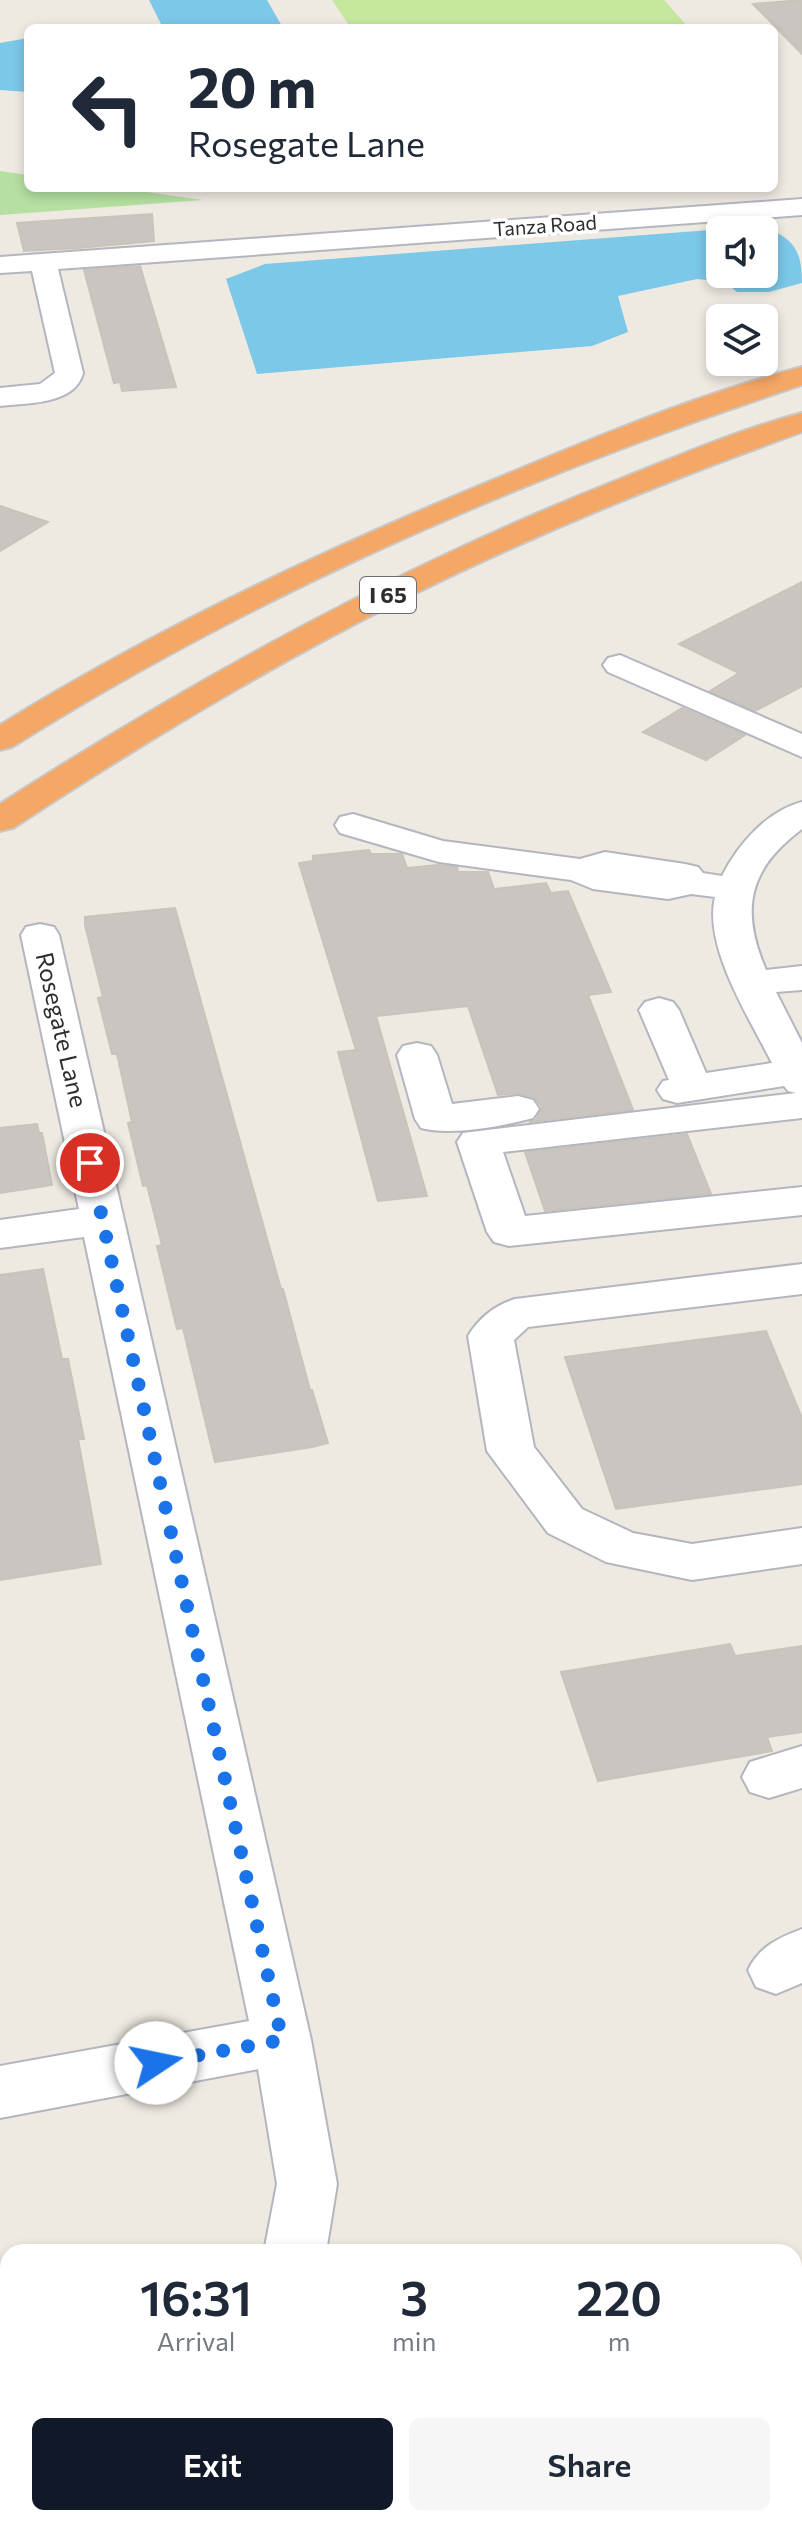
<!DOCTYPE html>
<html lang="en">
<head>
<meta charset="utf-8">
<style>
	:root { --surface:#fff; --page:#f6f6f7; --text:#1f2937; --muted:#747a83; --accent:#111827 }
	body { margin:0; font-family:Commissioner,sans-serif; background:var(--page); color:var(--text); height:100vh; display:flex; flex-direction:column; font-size:30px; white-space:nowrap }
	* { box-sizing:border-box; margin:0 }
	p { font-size:26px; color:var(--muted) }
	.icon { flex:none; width:44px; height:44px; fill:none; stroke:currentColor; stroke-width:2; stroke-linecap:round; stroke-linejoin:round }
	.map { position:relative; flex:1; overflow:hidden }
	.details { position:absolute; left:0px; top:2244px; width:802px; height:282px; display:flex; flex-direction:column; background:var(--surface); border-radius:24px 24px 0 0; box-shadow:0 4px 12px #0003 }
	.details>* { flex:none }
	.top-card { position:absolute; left:24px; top:24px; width:754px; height:168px; border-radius:12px; box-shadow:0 4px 12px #0003; background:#fff; color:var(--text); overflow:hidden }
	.buttons { position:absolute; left:706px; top:216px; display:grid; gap:16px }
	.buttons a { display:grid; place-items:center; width:72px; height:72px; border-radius:12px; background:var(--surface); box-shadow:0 4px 12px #0003; font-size:40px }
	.pin { position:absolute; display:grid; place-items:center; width:68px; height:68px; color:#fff; margin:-34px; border:4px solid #fff; border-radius:50%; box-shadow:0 2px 8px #0007 }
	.me { position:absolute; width:88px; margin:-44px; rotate:79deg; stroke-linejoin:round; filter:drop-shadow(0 0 6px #0008) }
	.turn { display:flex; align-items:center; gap:28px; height:168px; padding:0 32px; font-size:36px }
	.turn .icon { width:104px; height:104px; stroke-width:2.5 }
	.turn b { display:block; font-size:56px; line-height:68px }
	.eta { display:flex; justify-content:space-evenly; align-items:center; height:136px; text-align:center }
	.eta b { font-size:48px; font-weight:600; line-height:56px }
	.action { display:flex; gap:16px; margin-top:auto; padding:16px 32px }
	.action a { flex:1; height:92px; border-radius:12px; background:var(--accent); color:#fff; font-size:32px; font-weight:600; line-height:92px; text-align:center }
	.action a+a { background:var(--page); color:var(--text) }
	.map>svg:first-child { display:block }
</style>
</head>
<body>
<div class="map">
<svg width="802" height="2525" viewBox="0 0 802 2525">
	<rect width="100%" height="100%" fill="#eee9e1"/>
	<path fill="#b5e0a1" d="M 0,171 L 28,175 L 28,188 L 118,188 L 203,200 L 0,215 Z"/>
	<path fill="#c6e79e" d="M 332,0 L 664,0 L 689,28 L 351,28 Z"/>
	<path fill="#7bc8e8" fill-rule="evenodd" d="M 149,0 L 267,0 L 283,28 L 163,28 Z
		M 28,38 L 28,92 L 0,90 L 0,43 Z
		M 762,226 C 793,238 802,249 802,283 L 769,292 L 737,292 L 725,282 L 697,279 L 618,296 L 628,332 L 592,346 L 257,374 L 226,279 L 265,264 ZM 764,230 L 764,274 L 720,274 L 720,230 Z"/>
	<path fill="#cac5c0" stroke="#c9c4ba" stroke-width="2" d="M 802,0 L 802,54 L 753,4 Z
		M 152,214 L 154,241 L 78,248 L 24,251 L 17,223 Z
		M 140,266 L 176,387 L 122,391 L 120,382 L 114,383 L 84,270 Z
		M 0,506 L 48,522 L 0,551 Z
		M 802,582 L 802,686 L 755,711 L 710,691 L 739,673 L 679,644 Z
		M 682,708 L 745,735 L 706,760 L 643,732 Z
		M 369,850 L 371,854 L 402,854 L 407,868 L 438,865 L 457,867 L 458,872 L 488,872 L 494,889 L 546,883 L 551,893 L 568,891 L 611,992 L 588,995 L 633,1110 L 529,1122 L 536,1120 L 542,1107 L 534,1097 L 518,1093 L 498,1095 L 468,1006 L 376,1016 L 427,1196 L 378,1201 L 338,1052 L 356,1050 L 299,863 L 313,861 L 313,856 Z
		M 175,908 L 281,1289 L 283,1289 L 310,1390 L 312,1390 L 328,1443 L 312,1447 L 215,1462 L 183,1328 L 177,1329 L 157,1246 L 162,1245 L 147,1185 L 143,1186 L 128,1123 L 132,1122 L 117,1054 L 112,1054 L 98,998 L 103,997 L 85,925 L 85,917 Z
		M 37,1124 L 39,1133 L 42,1133 L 52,1185 L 0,1193 L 0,1128 Z
		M 687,1134 L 711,1194 L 545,1211 L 525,1152 Z
		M 43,1269 L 62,1359 L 68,1359 L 84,1439 L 78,1439 L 101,1564 L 0,1580 L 0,1275 Z
		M 766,1331 L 802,1418 L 802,1484 L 616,1509 L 565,1357 Z
		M 730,1644 L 735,1656 L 802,1646 L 802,1732 L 767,1737 L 772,1751 L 598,1781 L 561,1672 Z"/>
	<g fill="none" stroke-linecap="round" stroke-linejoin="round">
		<g stroke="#b4b6bf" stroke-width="4">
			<path id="minor" d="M 802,199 L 802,215 L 58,269 L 83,373 C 75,405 26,403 0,406 L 0,388 L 40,384 L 55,373 L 32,271 L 0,273 L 0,257 Z
				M 620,655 L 802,734 L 802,757 L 608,672 L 603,665 L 608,658 Z
				M 802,802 L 802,829 C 748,869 740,910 766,970 L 802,966 L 802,990 L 776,992 L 802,1043 L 802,1118 L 503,1152 L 525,1216 L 802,1187 L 802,1215 L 509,1246 L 494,1242 L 487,1232 L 457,1142 L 463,1133 L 796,1093 L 788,1091 L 784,1086 L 677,1103 L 663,1099 L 657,1090 L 663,1081 L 669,1080 L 639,1010 L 645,1002 L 659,998 L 673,1002 L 679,1010 L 706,1073 L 772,1063 C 750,1019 703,947 715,897 L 691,894 L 668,899 L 593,889 L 571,880 L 439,862 L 340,833 L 335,825 L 340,817 L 353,814 L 443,841 L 580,859 L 605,852 L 685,864 L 698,867 L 703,873 L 722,876 C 738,844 767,811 802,802 Z
				M 40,924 L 54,927 L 59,935 L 311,2040 L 337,2184 L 326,2252 L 264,2252 L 277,2184 L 258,2069 L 0,2118 L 0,2066 L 249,2021 L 84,1237 L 0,1248 L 0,1220 L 79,1209 L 21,935 L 26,927 Z
				M 417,1043 L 431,1046 L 437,1055 L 452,1104 L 518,1096 L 533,1100 L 539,1109 L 533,1118 C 503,1126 451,1136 421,1128 L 415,1119 L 397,1055 L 403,1046 Z
				M 802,1264 L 802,1294 L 528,1327 L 514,1340 L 534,1447 L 582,1509 L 633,1533 L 692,1544 L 802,1528 L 802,1564 L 692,1580 L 606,1562 L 548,1533 L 487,1451 L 468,1336 C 479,1318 495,1305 515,1299 Z
				M 802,1746 L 802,1788 L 769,1798 L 750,1792 L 742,1777 L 750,1762 Z
				M 802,1929 L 802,1983 L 776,1994 L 756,1987 L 748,1970 C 759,1947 778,1938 802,1929 Z
				M 273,2518 L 339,2518 L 340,2525 L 274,2525 Z
				M 596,2518 L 662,2518 L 664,2525 L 598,2525 Z"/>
		</g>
		<g stroke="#c8c8c8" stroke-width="4">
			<path id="highway" d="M 802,367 L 802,385 C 528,475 257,593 12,747 L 0,750 L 0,725 C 163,624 339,543 517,470 C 609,432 705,392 802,367 Z
				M 802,413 L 802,432 C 665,481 530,536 400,601 C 266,668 138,746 13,828 L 0,831 L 0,804 C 197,677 402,565 620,479 C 679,456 740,429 802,413 Z"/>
		</g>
		<use href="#minor" fill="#fff" fill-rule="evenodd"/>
		<use href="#highway" fill="#f5a765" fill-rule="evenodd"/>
	</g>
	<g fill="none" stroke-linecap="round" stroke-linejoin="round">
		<path stroke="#1a73e8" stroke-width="14" stroke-dasharray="0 25.2" d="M 90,1163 L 282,2040 L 156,2063"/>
	</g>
	<g text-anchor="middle" stroke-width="7" stroke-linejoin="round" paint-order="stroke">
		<g font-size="20" fill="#2d2d2d" stroke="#fff">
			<text transform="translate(545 226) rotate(-4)" y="7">Tanza Road</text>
		</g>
		<rect fill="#fff" stroke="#6c6c6c" stroke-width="2" x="360" y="577" width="56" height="36" rx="6"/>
		<g font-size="22" font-weight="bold" fill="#2d2d2d">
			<text x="388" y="603">I 65</text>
		</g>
		<g font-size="24" fill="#2d2d2d" stroke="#fff">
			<text transform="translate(61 1030) rotate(77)" y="8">Rosegate Lane</text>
		</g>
	</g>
</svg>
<div class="buttons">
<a><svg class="icon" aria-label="sound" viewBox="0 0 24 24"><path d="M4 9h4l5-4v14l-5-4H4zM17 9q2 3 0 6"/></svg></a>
<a><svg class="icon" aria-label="layers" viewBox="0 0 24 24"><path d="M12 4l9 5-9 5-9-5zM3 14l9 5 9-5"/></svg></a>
</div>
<div class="pin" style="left:90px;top:1163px;background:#d93025"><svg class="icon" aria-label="arrive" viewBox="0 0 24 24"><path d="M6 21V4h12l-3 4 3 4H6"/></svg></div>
<svg class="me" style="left:156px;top:2063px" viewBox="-20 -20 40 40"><circle r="19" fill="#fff"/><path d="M0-13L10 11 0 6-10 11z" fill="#1a73e8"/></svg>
<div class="top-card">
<div class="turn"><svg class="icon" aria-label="left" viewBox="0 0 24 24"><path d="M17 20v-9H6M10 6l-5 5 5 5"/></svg><div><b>20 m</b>Rosegate Lane</div></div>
</div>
<section class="details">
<div class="eta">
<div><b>16:31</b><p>Arrival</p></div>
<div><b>3</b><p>min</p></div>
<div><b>220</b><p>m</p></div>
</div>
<div class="action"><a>Exit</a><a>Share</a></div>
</section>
</div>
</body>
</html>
